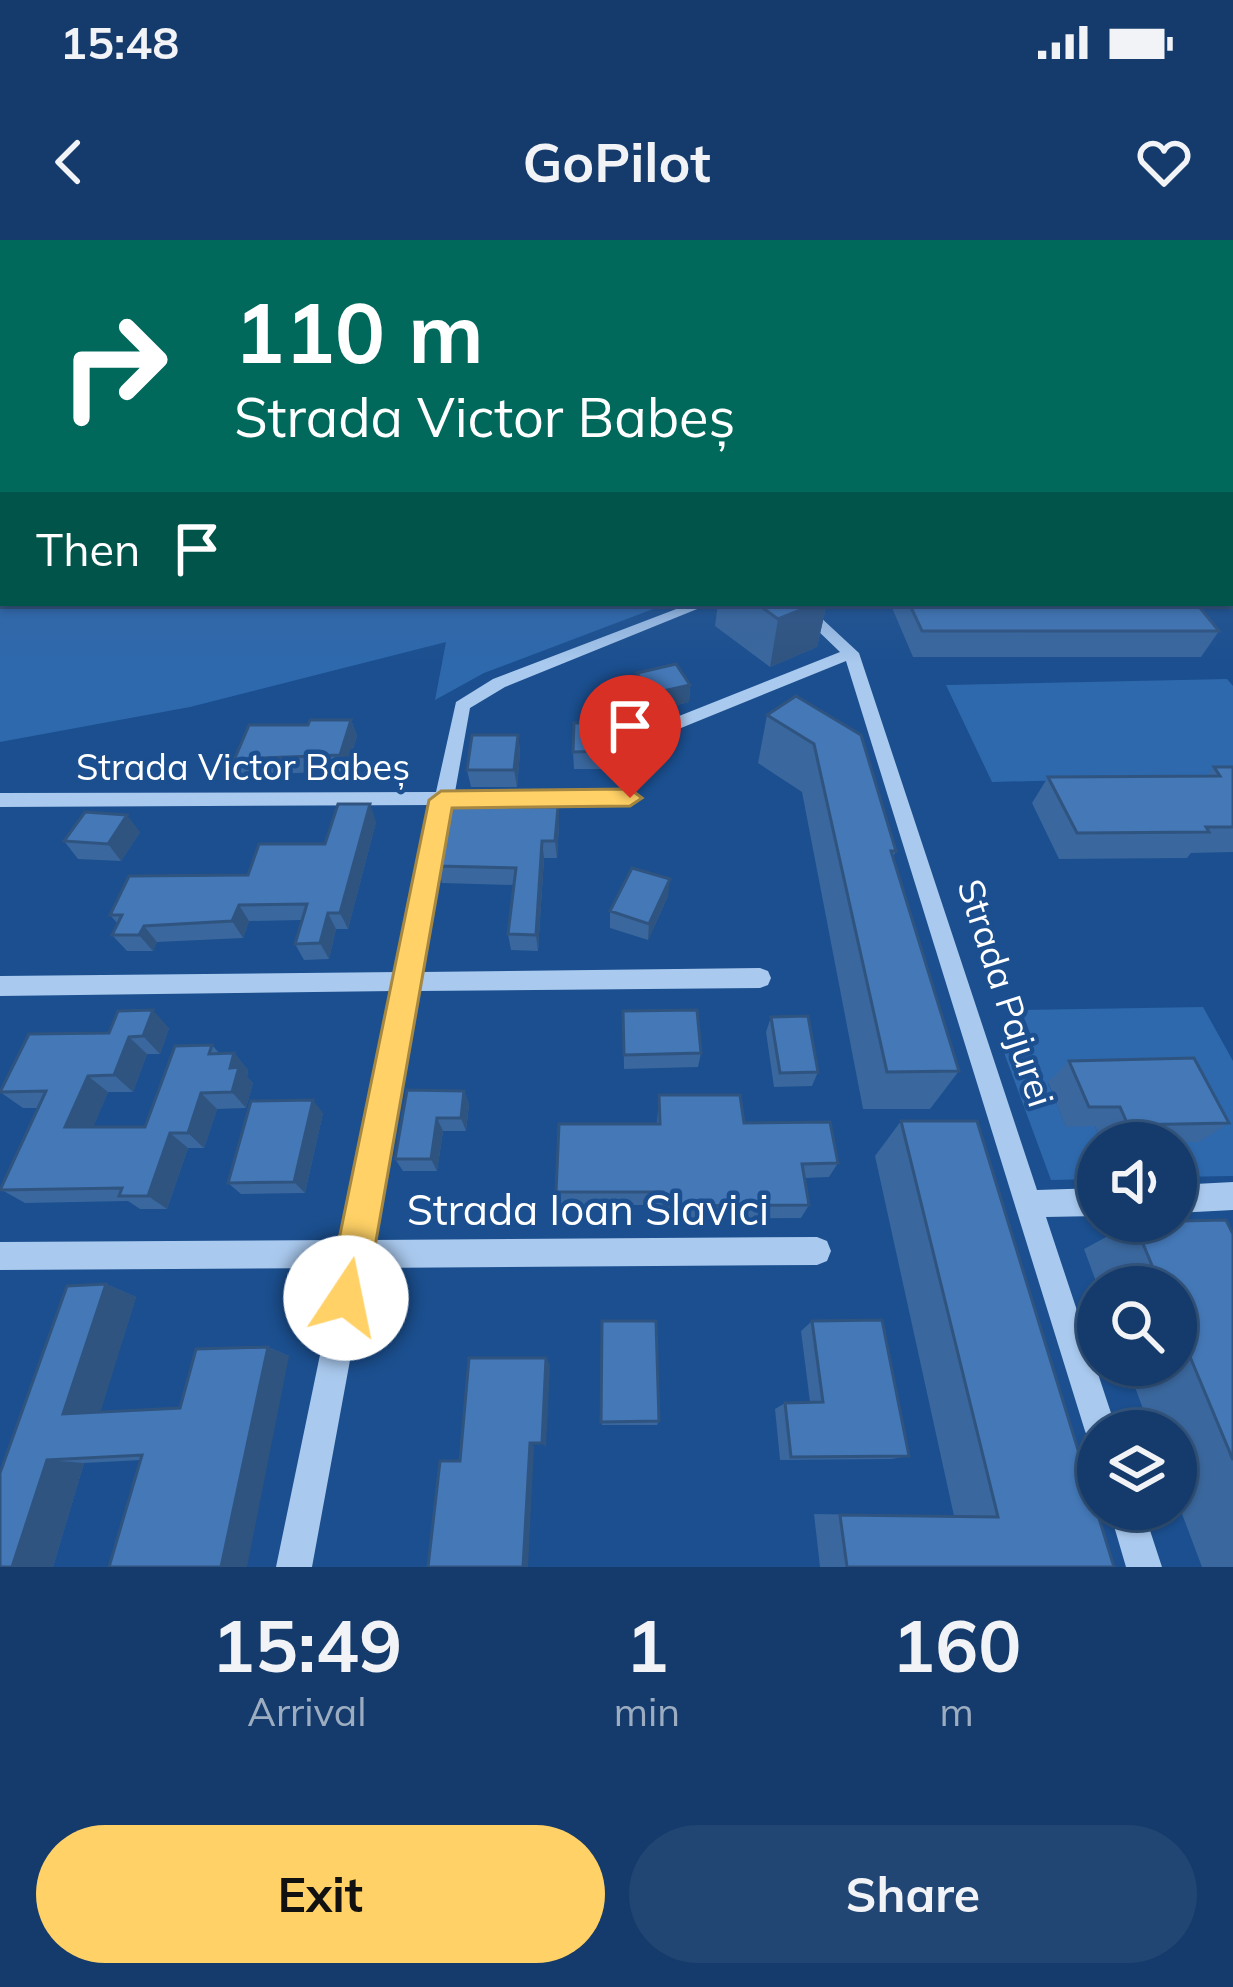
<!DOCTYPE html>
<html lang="en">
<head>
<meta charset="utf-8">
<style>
	:root { --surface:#143b6b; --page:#214673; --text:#f1f3f6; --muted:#9dadc1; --line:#33557e; --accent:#ffd166 }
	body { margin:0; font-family:Mulish,sans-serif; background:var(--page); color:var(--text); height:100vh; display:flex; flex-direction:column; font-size:45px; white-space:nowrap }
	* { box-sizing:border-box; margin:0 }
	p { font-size:39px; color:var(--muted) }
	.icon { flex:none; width:66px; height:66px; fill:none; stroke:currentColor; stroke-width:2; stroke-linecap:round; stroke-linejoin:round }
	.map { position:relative; height:1327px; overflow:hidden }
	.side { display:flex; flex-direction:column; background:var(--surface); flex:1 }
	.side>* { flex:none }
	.guide { position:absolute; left:0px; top:0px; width:1233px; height:366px; box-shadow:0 3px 9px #0004,0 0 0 3px var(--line); background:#00695c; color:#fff; overflow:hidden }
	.tools { position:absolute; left:1077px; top:882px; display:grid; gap:24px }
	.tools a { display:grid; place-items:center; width:120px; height:120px; border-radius:50%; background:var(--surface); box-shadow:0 3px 9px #0004,0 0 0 3px var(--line); font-size:60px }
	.pin { position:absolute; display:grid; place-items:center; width:102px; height:102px; color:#fff; margin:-123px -51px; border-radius:50% 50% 50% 0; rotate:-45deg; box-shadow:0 0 12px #0007 }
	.pin .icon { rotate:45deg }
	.me { position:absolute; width:132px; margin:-66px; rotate:11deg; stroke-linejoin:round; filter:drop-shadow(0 0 9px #0008) }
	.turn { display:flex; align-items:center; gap:42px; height:252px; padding:0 36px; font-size:54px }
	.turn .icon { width:156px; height:156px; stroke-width:2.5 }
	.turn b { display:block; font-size:84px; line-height:102px }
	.then { display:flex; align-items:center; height:114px; padding:0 36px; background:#0003; gap:24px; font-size:45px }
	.eta { display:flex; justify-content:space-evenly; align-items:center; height:204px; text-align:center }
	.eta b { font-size:72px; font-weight:700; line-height:84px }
	.button { display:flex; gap:24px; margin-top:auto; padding:24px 36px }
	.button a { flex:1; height:138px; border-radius:72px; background:var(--accent); color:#111; font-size:48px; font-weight:700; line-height:138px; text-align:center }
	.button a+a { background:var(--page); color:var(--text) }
	.status { display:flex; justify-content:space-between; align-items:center; height:84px; padding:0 60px; background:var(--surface); direction:ltr }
	.status svg { height:33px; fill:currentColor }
	header { display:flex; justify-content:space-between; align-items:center; height:156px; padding:0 36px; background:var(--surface); font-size:54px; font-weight:700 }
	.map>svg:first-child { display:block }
</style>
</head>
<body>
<div class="status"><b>15:48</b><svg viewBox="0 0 49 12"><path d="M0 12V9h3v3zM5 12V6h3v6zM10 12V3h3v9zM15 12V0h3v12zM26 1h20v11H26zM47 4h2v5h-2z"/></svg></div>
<header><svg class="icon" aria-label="back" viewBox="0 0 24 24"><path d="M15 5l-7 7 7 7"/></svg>GoPilot<svg class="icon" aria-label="heart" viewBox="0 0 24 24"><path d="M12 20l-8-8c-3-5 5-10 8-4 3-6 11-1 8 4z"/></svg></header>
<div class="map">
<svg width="1233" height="1327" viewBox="0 0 1233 1327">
	<rect width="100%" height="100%" fill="#1b4f8f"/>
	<path fill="#2e69ad" d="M 0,238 L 3,363 L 669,363 L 484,433 L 435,460 L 446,402 L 190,467 L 0,502 Z
		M 1227,439 L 1233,446 L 1233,536 L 992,542 L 946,445 Z
		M 1203,767 L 1233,821 L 1233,936 L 1176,937 L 1176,903 L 1142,903 L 1048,843 L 1066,886 L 1095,886 L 1102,903 L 1098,903 L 1098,939 L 1051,940 L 999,799 L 1032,798 L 1021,770 Z"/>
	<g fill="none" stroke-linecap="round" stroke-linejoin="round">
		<path fill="#a9c9ee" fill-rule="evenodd" d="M 1230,342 L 1233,342 L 1233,352 L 1230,352 Z
			M 692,363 L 712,363 L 505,447 L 470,468 L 455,552 L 630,551 L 639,558 L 630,565 L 452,565 L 421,732 L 760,728 L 768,731 L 771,738 L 768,745 L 760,748 L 418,751 L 372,1000 L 817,997 L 827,1001 L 831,1011 L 827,1021 L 817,1025 L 367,1028 L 312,1327 L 276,1327 L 338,1028 L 0,1030 L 0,1002 L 344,1000 L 395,751 L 0,756 L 0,736 L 399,732 L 433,565 L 0,567 L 0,553 L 436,552 L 456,462 L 493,439 Z
			M 789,363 L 805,363 L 859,413 L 1037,950 L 1098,948 L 1098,976 L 1046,977 L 1117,1191 L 1098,1191 L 1098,1206 L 1090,1202 L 1085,1191 L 846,421 L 681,488 L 675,490 L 666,484 L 669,480 L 840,412 Z
			M 1233,942 L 1233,970 L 1176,973 L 1176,945 Z
			M 1109,1269 L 1143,1269 L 1162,1327 L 1126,1327 Z"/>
	</g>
	<path fill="#3a679d" d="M 718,363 L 827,363 L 817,407 L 770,427 L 715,386 Z
		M 890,363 L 1196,363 L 1219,391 L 1201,417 L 913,417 Z
		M 637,433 L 690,445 L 689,462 L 650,472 L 636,450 Z
		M 796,456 L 896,611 L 893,617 L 959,831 L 930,869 L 863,869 L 802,552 L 758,523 L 767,475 Z
		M 351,480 L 357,496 L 346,531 L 271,534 L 268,541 L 240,541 L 232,525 L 308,485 Z
		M 608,483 L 608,529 L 574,529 L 573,512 Z
		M 518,495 L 520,512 L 517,547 L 471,547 L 467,530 Z
		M 1214,527 L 1233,527 L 1233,612 L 1191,613 L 1187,618 L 1059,619 L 1032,563 L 1048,537 L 1207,536 Z
		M 512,552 L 514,567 L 559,584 L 557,618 L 544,618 L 538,711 L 511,710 L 508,694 L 514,645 L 442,643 L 437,626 L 462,565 Z
		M 376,582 L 348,689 L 336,689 L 329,719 L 304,720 L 295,704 L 302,680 L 249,681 L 243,698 L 157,702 L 153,711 L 127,711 L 112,695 L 118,684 L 110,675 L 248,635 Z
		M 140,592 L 121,621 L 78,619 L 64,601 Z
		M 668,656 L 648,700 L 610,688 L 610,671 Z
		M 623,771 L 701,813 L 698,827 L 624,829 Z
		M 771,777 L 818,832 L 812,846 L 774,847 L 766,792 Z
		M 169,788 L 160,814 L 147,814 L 133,852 L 108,852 L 93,887 L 145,887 L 212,805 L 220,814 L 234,813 L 248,830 L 247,837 L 253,843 L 246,868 L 217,869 L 204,908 L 188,908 L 167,969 L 140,969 L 128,961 L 25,963 L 0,949 L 39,868 L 23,868 L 0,852 L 109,793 Z
		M 1069,821 L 1229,883 L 1199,902 L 1102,903 L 1095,886 L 1066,887 L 1048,842 Z
		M 464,851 L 469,864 L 466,891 L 443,891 L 437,931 L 403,931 L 395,919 Z
		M 659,855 L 744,883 L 838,923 L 829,937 L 805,938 L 809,965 L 801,978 L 662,979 L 661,965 L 558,965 L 556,952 L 657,884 Z
		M 323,873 L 305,953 L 241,954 L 228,943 Z
		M 901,881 L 1114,1327 L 820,1327 L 814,1274 L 954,1276 L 875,916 Z
		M 1134,982 L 1233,994 L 1233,1327 L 1202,1327 L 1176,1258 L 1176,1191 L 1151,1191 L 1127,1125 L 1176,1125 L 1176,1047 L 1098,1047 L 1084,1009 Z
		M 106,1044 L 136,1057 L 100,1172 L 180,1168 L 268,1107 L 289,1116 L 141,1220 L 84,1223 L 53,1327 L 0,1327 Z
		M 812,1081 L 909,1216 L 891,1219 L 780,1220 L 775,1169 L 785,1163 L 810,1162 L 801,1091 Z
		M 659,1181 L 657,1185 L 602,1185 L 601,1182 Z"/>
	<path fill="#305480" d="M 818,363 L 827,363 L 817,407 L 770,427 L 778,379 Z
		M 690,445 L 689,462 L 650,472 L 650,454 Z
		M 351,480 L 357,496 L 346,531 L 340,515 Z
		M 518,495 L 520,512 L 517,547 L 514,530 Z
		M 263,518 L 271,534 L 268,541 L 261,525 Z
		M 370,564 L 376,582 L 348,689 L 340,673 Z
		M 558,567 L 559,584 L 557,618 L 555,601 Z
		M 127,575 L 140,592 L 121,621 L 108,604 Z
		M 542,601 L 544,618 L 538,711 L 536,695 Z
		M 670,639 L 668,656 L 648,700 L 649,684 Z
		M 239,665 L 249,681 L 243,698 L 232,681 Z
		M 328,673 L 336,689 L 329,719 L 320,703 Z
		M 144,686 L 157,702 L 153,711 L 139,695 Z
		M 153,770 L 169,788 L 160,814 L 143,796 Z
		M 129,797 L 147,814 L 133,852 L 114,835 Z
		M 234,813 L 248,830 L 247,837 L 253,843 L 246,868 L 232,852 L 230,828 Z
		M 88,836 L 108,852 L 87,902 L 65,887 Z
		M 464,851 L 469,864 L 466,891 L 461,878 Z
		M 201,853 L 217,869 L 204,908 L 188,893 Z
		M 313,860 L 323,873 L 305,953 L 294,942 Z
		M 437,878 L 443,891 L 437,931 L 431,919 Z
		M 170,893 L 188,908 L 167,969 L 148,956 Z
		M 106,1044 L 136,1057 L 98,1180 L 63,1174 Z
		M 268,1107 L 289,1116 L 247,1327 L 221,1327 Z
		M 546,1118 L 550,1125 L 546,1207 L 542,1203 Z
		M 530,1203 L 534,1207 L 528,1327 L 523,1327 Z
		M 47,1220 L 84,1223 L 53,1327 L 12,1327 Z"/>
	<path fill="#4478b7" stroke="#305480" stroke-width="3" d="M 756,363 L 818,363 L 778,379 Z
		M 909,363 L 1196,363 L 1219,391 L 922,391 Z
		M 676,424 L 690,445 L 650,454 L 637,433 Z
		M 796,456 L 861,495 L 896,611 L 891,611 L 959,831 L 887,832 L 814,504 L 767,475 Z
		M 310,480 L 351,480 L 340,515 L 263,518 L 261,525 L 232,525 L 249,485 L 308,485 Z
		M 574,483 L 608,483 L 608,511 L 573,512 Z
		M 472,495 L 518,495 L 514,530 L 467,530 Z
		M 1214,527 L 1233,527 L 1233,587 L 1206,587 L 1209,592 L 1077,593 L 1048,537 L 1220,536 Z
		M 464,552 L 512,552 L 510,567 L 558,567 L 555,601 L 542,601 L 536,695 L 508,694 L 516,628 L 437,626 L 449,565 L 462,565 Z
		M 338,564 L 370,564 L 340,673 L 328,673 L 320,703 L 295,704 L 307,664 L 239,665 L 232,681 L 144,686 L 139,695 L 112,695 L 122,675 L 110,675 L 129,636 L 248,635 L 259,604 L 325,604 Z
		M 85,572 L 127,575 L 108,604 L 64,601 Z
		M 632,628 L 670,639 L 649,684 L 610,671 Z
		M 153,770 L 143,796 L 129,797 L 114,835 L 88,836 L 65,887 L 145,887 L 175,806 L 212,805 L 209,814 L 234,813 L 230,828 L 239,827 L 232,852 L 201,853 L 188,893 L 170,893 L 148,956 L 119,956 L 122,948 L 0,950 L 46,851 L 0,852 L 29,794 L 109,793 L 118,771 Z
		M 697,770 L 701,813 L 624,815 L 623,771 Z
		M 808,776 L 818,832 L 780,833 L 771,777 Z
		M 1194,818 L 1229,883 L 1128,885 L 1120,867 L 1089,867 L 1069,821 Z
		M 407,850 L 464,851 L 461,878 L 437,878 L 431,919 L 395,919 Z
		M 659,855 L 740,855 L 744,883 L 830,882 L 838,923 L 802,924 L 809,965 L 664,966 L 663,952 L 556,952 L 559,884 L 660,884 Z
		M 313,860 L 294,942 L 228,943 L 251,861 Z
		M 901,881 L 977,881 L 1114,1327 L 847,1327 L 840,1275 L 998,1277 Z
		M 1226,980 L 1233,994 L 1233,1220 L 1176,1083 L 1176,1047 L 1161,1047 L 1134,982 Z
		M 106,1044 L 63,1174 L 180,1168 L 196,1109 L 268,1107 L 221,1327 L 109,1327 L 142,1215 L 47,1220 L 12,1327 L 0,1327 L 0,1233 L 67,1046 Z
		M 882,1080 L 909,1216 L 791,1217 L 785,1163 L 823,1162 L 812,1081 Z
		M 602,1081 L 656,1081 L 659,1181 L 601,1182 Z
		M 469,1118 L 546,1118 L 542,1203 L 530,1203 L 523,1327 L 428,1327 L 440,1221 L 460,1221 Z"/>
	<linearGradient id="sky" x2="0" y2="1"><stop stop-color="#0f2b4f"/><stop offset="0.56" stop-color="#39639b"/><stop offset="1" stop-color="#39639b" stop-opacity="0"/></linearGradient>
	<rect width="1233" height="423" fill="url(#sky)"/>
	<path fill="#ffd166" stroke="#a68842" stroke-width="3" d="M 630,549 L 642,558 L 630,566 L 452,568 L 366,1058 L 360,1072 L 346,1077 L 333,1072 L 327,1058 L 429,560 L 441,551 Z"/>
	<g text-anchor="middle" stroke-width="9" stroke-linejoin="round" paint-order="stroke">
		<g font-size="36" fill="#fff" stroke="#1b4f8f">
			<text x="243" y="540">Strada Victor Babeș</text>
			<text transform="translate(1006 753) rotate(72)" y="13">Strada Pajurei</text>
		</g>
		<g font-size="42" fill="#fff" stroke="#1b4f8f">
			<text x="588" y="985">Strada Ioan Slavici</text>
		</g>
	</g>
</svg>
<div class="tools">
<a><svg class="icon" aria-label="sound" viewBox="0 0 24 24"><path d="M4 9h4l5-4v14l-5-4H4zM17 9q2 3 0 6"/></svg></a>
<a><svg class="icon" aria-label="search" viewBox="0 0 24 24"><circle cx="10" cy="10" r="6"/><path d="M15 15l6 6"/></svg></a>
<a><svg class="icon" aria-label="layers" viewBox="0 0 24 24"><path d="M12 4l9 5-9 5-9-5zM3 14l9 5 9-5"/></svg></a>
</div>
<div class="pin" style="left:630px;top:558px;background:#d93025"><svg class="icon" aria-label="arrive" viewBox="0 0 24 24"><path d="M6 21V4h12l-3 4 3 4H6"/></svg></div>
<svg class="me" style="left:346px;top:1058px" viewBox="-20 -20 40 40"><circle r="19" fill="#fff"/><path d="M0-13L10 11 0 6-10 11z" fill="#ffd166"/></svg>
<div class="guide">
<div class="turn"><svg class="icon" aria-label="right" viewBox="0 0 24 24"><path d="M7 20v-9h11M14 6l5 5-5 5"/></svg><div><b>110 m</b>Strada Victor Babeș</div></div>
<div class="then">Then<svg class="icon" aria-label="arrive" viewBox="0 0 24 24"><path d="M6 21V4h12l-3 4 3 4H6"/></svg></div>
</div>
</div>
<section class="side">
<div class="eta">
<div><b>15:49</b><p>Arrival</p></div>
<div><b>1</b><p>min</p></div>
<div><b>160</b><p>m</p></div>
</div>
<div class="button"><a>Exit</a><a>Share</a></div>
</section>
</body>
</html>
